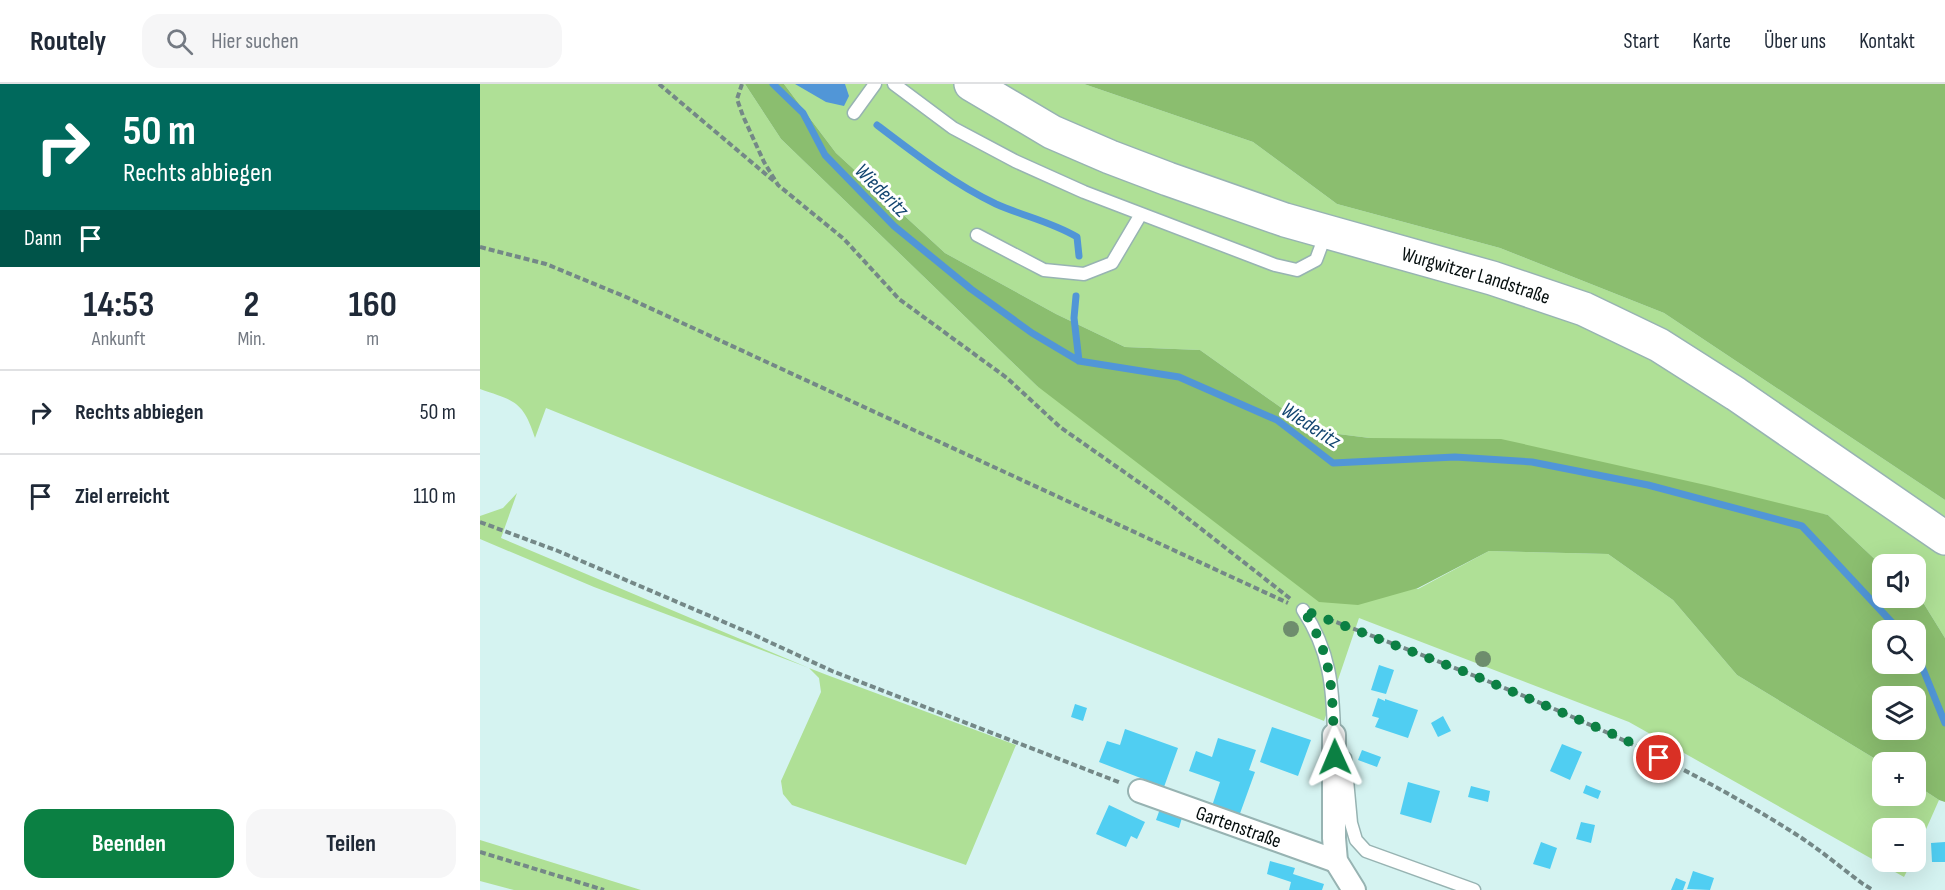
<!DOCTYPE html>
<html lang="de">
<head>
<meta charset="utf-8">
<style>
	:root { --surface:#fff; --page:#f6f6f7; --text:#1f2937; --muted:#747a83; --line:#e0e1e3; --accent:#0b8043 }
	body { margin:0; font-family:"Sofia Sans Condensed",sans-serif; background:var(--page); color:var(--text); height:100vh; display:flex; flex-direction:column; font-size:22px; white-space:nowrap }
	* { box-sizing:border-box; margin:0 }
	p { font-size:20px; color:var(--muted) }
	.icon { flex:none; width:33px; height:33px; fill:none; stroke:currentColor; stroke-width:2; stroke-linecap:round; stroke-linejoin:round }
	.map { position:relative; flex:1; overflow:hidden }
	.panel { display:flex; flex-direction:column; background:var(--surface); width:480px }
	.panel>* { flex:none }
	.guide { background:#00695c; color:#fff; overflow:hidden }
	.controls { position:absolute; left:1392px; top:470px; display:grid; gap:12px }
	.controls a { display:grid; place-items:center; width:54px; height:54px; border-radius:12px; background:var(--surface); box-shadow:0 6px 24px #0002; font-size:30px }
	.pin { position:absolute; display:grid; place-items:center; width:51px; height:51px; color:#fff; margin:-26px; border:3px solid #fff; border-radius:50%; box-shadow:0 2px 6px #0007 }
	.me { position:absolute; width:66px; margin:-33px; rotate:359deg; stroke-linejoin:round; filter:drop-shadow(0 0 4px #0008) }
	.turn { display:flex; align-items:center; gap:21px; height:126px; padding:0 24px; font-size:27px }
	.turn .icon { width:78px; height:78px; stroke-width:2.5 }
	.turn b { display:block; font-size:42px; line-height:51px }
	.then { display:flex; align-items:center; height:57px; padding:0 24px; background:#0003; gap:12px; font-size:22px }
	.eta { display:flex; justify-content:space-evenly; align-items:center; height:102px; text-align:center }
	.eta b { font-size:36px; font-weight:700; line-height:42px }
	.primary-button { display:flex; gap:12px; margin-top:auto; padding:12px 24px }
	.primary-button a { flex:1; height:69px; border-radius:18px; background:var(--accent); color:#fff; font-size:24px; font-weight:700; line-height:69px; text-align:center }
	.primary-button a+a { background:var(--page); color:var(--text) }
	ul { padding:0; list-style:none }
	li { display:flex; align-items:center; gap:18px; height:84px; padding:0 24px; border-top:2px solid var(--line) }
	li div { flex:1 }
	li b { display:block; font-size:22px }
	li em { font-style:normal }
	header { display:flex; align-items:center; gap:36px; box-sizing:border-box; height:84px; padding:0 30px; background:var(--surface); border-bottom:2px solid var(--line) }
	header strong { font-size:28px }
	nav { display:flex; gap:33px; margin-inline-start:auto; font-size:21px }
	.search { width:420px; height:54px; background:var(--page); display:flex; align-items:center; gap:15px; box-sizing:border-box; padding:0 21px; border-radius:18px; color:var(--muted); font-size:22px }
	main { display:flex; flex:1; min-height:0 }
	.map>svg:first-child { display:block }
</style>
</head>
<body>
<header>
<strong>Routely</strong>
<div class="search"><svg class="icon" aria-label="search" viewBox="0 0 24 24"><circle cx="10" cy="10" r="6"/><path d="M15 15l6 6"/></svg>Hier suchen</div>
<nav><a>Start</a><a>Karte</a><a>Über uns</a><a>Kontakt</a></nav>
</header>
<main>
<section class="panel">
<div class="guide">
<div class="turn"><svg class="icon" aria-label="right" viewBox="0 0 24 24"><path d="M7 20v-9h11M14 6l5 5-5 5"/></svg><div><b>50 m</b>Rechts abbiegen</div></div>
<div class="then">Dann<svg class="icon" aria-label="arrive" viewBox="0 0 24 24"><path d="M6 21V4h12l-3 4 3 4H6"/></svg></div>
</div>
<div class="eta">
<div><b>14:53</b><p>Ankunft</p></div>
<div><b>2</b><p>Min.</p></div>
<div><b>160</b><p>m</p></div>
</div>
<ul>
<li><svg class="icon" aria-label="right" viewBox="0 0 24 24"><path d="M7 20v-9h11M14 6l5 5-5 5"/></svg><div><b>Rechts abbiegen</b></div><em>50 m</em></li>
<li><svg class="icon" aria-label="arrive" viewBox="0 0 24 24"><path d="M6 21V4h12l-3 4 3 4H6"/></svg><div><b>Ziel erreicht</b></div><em>110 m</em></li>
</ul>
<div class="primary-button"><a>Beenden</a><a>Teilen</a></div>
</section>
<div class="map">
<svg width="1465" height="806" viewBox="0 0 1465 806">
	<rect width="100%" height="100%" fill="#d5f3f1"/>
	<path fill="#afe096" d="M 0,0 L 265,0 L 301,55 L 557,302 L 938,505 L 1009,467 L 1128,470 L 1193,516 L 1257,591 L 1402,679 L 1402,711 L 1436,711 L 1436,701 L 1459,716 L 1436,768 L 1436,744 L 1402,744 L 1402,777 L 1432,777 L 1424,793 L 1149,638 L 879,534 L 844,637 L 66,324 L 55,354 C 43,317 35,317 0,305 Z
		M 304,0 L 604,0 L 773,58 L 857,120 L 1020,164 L 1184,229 L 1465,416 L 1465,554 L 1444,520 L 1436,512 L 1436,480 L 1402,480 L 1402,482 L 1348,431 L 890,354 L 834,347 L 720,266 L 645,263 L 576,230 L 465,169 L 356,69 Z
		M 37,409 L 21,454 L 329,584 L 347,591 L 536,661 L 486,781 L 312,721 L 303,710 L 301,697 L 341,608 L 339,594 L 329,584 L 114,503 L 0,455 L 0,432 L 23,424 Z
		M 0,756 L 161,806 L 34,806 L 0,797 Z"/>
	<path fill="#8bbe6f" fill-rule="evenodd" d="M 265,0 L 304,0 L 356,69 L 465,169 L 576,230 L 645,263 L 720,266 L 834,347 L 890,354 L 1021,355 L 1230,402 L 1348,431 L 1402,482 L 1402,513 L 1436,512 L 1444,520 L 1465,554 L 1465,718 L 1459,716 L 1436,701 L 1436,678 L 1402,679 L 1257,591 L 1193,516 L 1128,470 L 1009,467 L 938,504 L 878,521 L 839,518 L 557,302 L 301,55 ZM 1402,546 L 1436,546 L 1436,579 L 1402,579 ZM 1402,612 L 1436,612 L 1436,645 L 1402,645 Z
		M 604,0 L 1465,0 L 1465,416 L 1184,229 L 1020,164 L 857,120 L 773,58 Z"/>
	<path fill="#5196d7" d="M 315,0 L 365,0 L 369,12 L 364,22 L 346,18 Z"/>
	<g fill="none" stroke-linecap="round" stroke-linejoin="round">
		<path stroke="#5196d7" stroke-width="7" d="M 293,0 L 323,29 L 345,71 L 414,142 L 491,205 L 552,249 L 599,277 L 699,293 L 797,336 L 853,379 L 975,373 L 1052,378 L 1168,401 L 1322,442 L 1419,546
			M 397,41 C 435,70 474,100 516,120 C 543,132 572,138 597,153 L 599,172
			M 596,212 L 594,234 L 599,277
			M 1436,568 L 1465,639"/>
	</g>
	<path fill="#50cef2" d="M 899,581 L 914,586 L 906,610 L 891,606 Z
		M 898,614 L 905,617 L 905,615 L 938,626 L 928,654 L 895,643 L 899,634 L 892,632 Z
		M 595,620 L 607,624 L 603,637 L 591,633 Z
		M 963,632 L 971,647 L 958,653 L 951,639 Z
		M 792,643 L 831,656 L 818,692 L 780,678 Z
		M 645,645 L 698,664 L 684,703 L 619,678 L 627,657 L 640,661 Z
		M 738,654 L 776,666 L 769,686 L 775,688 L 758,735 L 731,725 L 740,698 L 709,687 L 716,667 L 732,673 Z
		M 1082,660 L 1102,668 L 1090,696 L 1070,687 Z
		M 882,666 L 901,673 L 897,683 L 878,676 Z
		M 928,698 L 960,707 L 951,739 L 920,730 Z
		M 1106,701 L 1121,707 L 1118,715 L 1103,709 Z
		M 991,702 L 1010,707 L 1008,718 L 988,713 Z
		M 629,721 L 665,738 L 657,755 L 651,752 L 646,763 L 616,750 Z
		M 681,722 L 703,730 L 699,744 L 676,736 Z
		M 1101,738 L 1115,741 L 1111,759 L 1096,755 Z
		M 1061,758 L 1077,764 L 1070,785 L 1053,780 Z
		M 1465,758 L 1465,778 L 1452,778 L 1451,759 Z
		M 790,777 L 815,784 L 813,790 L 844,800 L 842,806 L 809,806 L 811,798 L 787,790 Z
		M 1213,787 L 1234,794 L 1230,806 L 1207,805 Z
		M 1196,794 L 1206,798 L 1203,806 L 1191,806 Z"/>
	<g fill="none" stroke-linecap="round" stroke-linejoin="round">
		<g stroke="#97b3b2" stroke-width="15">
			<path id="service" d="M 414,0 L 473,44 L 535,77 L 604,108 L 795,181 L 817,186 L 836,176 L 846,149
				M 374,29 L 395,0
				M 497,151 L 564,186 L 604,190 L 632,179 L 661,130
				M 823,526 C 850,567 853,603 854,651
				M 865,674 L 871,739 L 876,756 L 886,767 L 994,806"/>
		</g>
		<g stroke="#97b3b2" stroke-width="26">
			<g id="minor">
				<path d="M 854,651 L 854,754 L 856,777 L 874,806"/>
				<path id="s1" d="M 660,707 L 856,777"/>
			</g>
		</g>
		<g stroke="#97b3b2" stroke-width="36">
			<g id="secondary">
				<path id="s2" d="M 491,0 L 572,48 L 630,73 L 688,95 L 805,136 L 1012,194 L 1104,225 L 1179,261 L 1256,310 L 1465,454"/>
			</g>
		</g>
		<path stroke="#748887" stroke-width="4" stroke-dasharray="6 3" stroke-linecap="butt" d="M 179,0 L 295,98
			M 262,0 L 257,15 L 263,32 L 284,78 L 298,101 L 364,155 L 419,215 L 527,294 L 580,343 L 687,418 L 812,516
			M 0,163 L 66,180 L 146,213 L 808,519
			M 0,438 L 78,467 L 272,550 L 352,587 L 641,699
			M 848,535 C 1008,596 1169,657 1314,749 C 1338,764 1360,783 1383,800 L 1393,806
			M 0,768 L 124,806"/>
		<use href="#service" stroke="#fff" stroke-width="12"/>
		<use href="#minor" stroke="#fff" stroke-width="22"/>
		<use href="#secondary" stroke="#fff" stroke-width="33"/>
	</g>
	<g fill="#6e8d6d">
		<circle cx="811" cy="545" r="8"/>
		<circle cx="1003" cy="575" r="8"/>
	</g>
	<g fill="none" stroke-linecap="round" stroke-linejoin="round">
		<path stroke="#0b8043" stroke-width="10" stroke-dasharray="0 18" d="M 855,673 C 851,616 857,577 823,526 L 993,591 L 1142,654 L 1179,674"/>
	</g>
	<g text-anchor="middle" stroke-width="6" stroke-linejoin="round" paint-order="stroke">
		<g font-size="20" fill="#050e0e" stroke="#fff">
			<text dy="7" stroke="none"><textPath href="#s2" startOffset="542">Wurgwitzer Landstraße</textPath></text>
			<text dy="7" stroke="none"><textPath href="#s1" startOffset="105">Gartenstraße</textPath></text>
		</g>
		<g font-size="21" font-style="italic" fill="#144671" stroke="#fff">
			<text transform="translate(402 106) rotate(45)" y="7">Wiederitz</text>
			<text transform="translate(831 341) rotate(33)" y="7">Wiederitz</text>
		</g>
	</g>
</svg>
<div class="controls">
<a><svg class="icon" aria-label="sound" viewBox="0 0 24 24"><path d="M4 9h4l5-4v14l-5-4H4zM17 9q2 3 0 6"/></svg></a>
<a><svg class="icon" aria-label="search" viewBox="0 0 24 24"><circle cx="10" cy="10" r="6"/><path d="M15 15l6 6"/></svg></a>
<a><svg class="icon" aria-label="layers" viewBox="0 0 24 24"><path d="M12 4l9 5-9 5-9-5zM3 14l9 5 9-5"/></svg></a>
<a>+</a>
<a>−</a>
</div>
<div class="pin" style="left:1179px;top:674px;background:#d93025"><svg class="icon" aria-label="arrive" viewBox="0 0 24 24"><path d="M6 21V4h12l-3 4 3 4H6"/></svg></div>
<svg class="me" style="left:855px;top:673px" viewBox="-20 -20 40 40"><path d="M0-17L14 15 0 8-14 15z" fill="#0b8043" stroke="#fff" stroke-width="4"/></svg>
</div>
</main>
</body>
</html>
